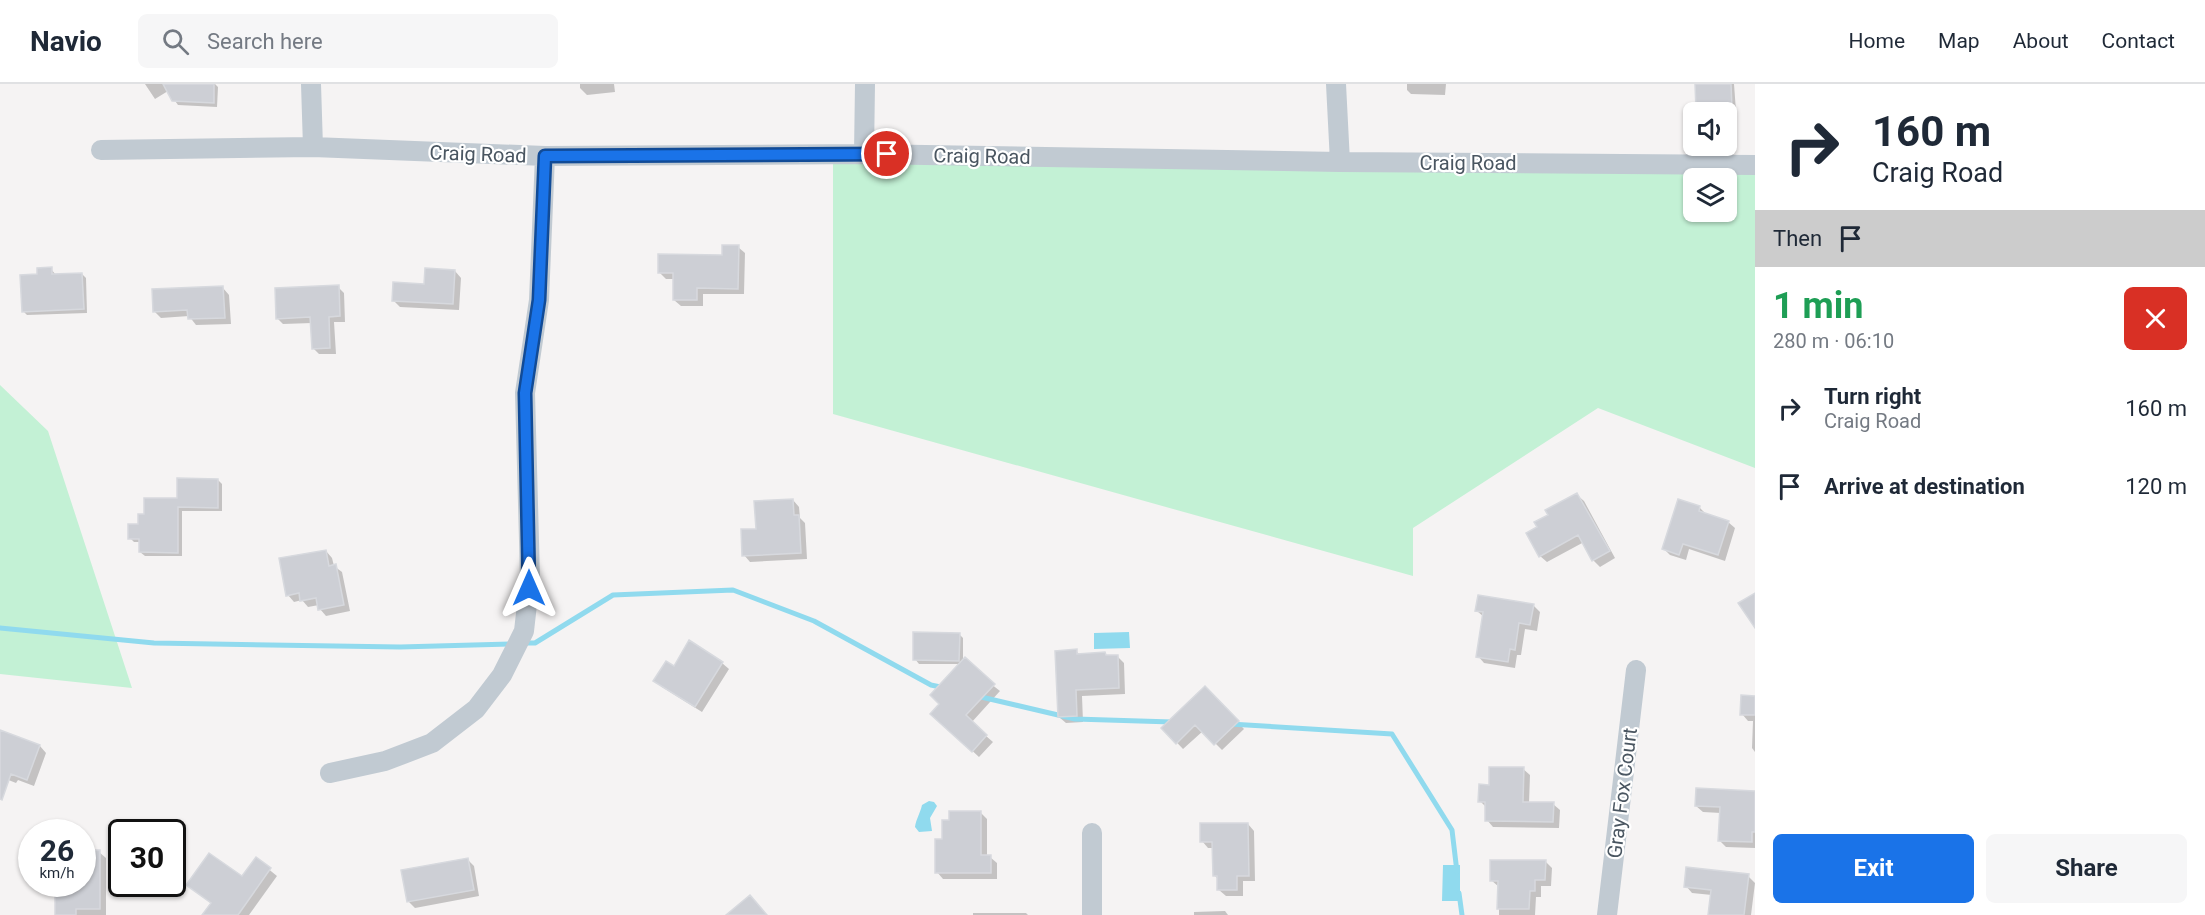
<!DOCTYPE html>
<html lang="en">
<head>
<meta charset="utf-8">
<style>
	:root { --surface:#fff; --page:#f6f6f7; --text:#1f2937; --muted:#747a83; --line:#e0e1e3; --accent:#1a73e8 }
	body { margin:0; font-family:Roboto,sans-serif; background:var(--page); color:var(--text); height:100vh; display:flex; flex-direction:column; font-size:22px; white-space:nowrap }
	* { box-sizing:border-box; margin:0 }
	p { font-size:20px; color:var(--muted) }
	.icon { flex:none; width:33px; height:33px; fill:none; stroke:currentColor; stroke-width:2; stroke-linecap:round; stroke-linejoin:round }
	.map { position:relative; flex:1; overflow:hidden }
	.drawer { display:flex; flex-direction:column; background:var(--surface); width:450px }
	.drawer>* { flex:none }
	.guide { background:#fff; color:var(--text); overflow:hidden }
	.controls { position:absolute; left:1683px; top:18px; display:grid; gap:12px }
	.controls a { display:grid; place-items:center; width:54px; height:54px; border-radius:9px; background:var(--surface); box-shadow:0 2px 4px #0004; font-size:30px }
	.speed { position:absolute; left:18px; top:735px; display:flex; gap:12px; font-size:30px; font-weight:700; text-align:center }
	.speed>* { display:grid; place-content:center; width:78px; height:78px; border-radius:50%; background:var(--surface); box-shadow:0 2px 4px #0004; line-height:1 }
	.speed small { font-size:15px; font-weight:400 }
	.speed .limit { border:3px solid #111; border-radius:9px; background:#fff; color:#111 }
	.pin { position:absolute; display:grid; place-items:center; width:51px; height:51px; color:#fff; margin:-26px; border:3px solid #fff; border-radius:50%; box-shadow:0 2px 6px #0007 }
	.me { position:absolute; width:66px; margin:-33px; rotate:0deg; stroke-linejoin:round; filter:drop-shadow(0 0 4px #0008) }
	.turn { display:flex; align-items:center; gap:21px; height:126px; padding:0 18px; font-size:27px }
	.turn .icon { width:78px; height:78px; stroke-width:2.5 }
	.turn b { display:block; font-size:42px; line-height:51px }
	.then { display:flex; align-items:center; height:57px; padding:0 18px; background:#0003; gap:12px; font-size:22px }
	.round { display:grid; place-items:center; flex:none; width:63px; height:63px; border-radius:9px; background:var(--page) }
	.headline { display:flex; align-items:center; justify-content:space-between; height:102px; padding:0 18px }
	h1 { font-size:36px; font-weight:700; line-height:45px; color:#1e9e55 }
	.button { display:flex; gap:12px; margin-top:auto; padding:12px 18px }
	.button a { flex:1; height:69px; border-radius:9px; background:var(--accent); color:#fff; font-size:24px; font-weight:700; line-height:69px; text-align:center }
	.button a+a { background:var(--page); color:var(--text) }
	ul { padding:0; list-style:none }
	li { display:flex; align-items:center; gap:18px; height:78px; padding:0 18px }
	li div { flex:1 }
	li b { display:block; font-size:22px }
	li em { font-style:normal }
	header { display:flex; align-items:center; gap:36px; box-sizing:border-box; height:84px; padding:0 30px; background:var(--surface); border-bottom:2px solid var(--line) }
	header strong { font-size:28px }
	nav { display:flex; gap:33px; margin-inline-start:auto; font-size:21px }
	.search { width:420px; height:54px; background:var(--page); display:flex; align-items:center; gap:15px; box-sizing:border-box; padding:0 21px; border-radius:9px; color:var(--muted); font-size:22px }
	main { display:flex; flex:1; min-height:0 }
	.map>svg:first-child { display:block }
</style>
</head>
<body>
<header>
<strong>Navio</strong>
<div class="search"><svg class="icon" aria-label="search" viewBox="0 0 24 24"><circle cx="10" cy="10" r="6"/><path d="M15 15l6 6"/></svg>Search here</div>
<nav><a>Home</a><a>Map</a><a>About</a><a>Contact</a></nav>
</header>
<main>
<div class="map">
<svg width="1755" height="831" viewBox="0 0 1755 831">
	<rect width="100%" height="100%" fill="#f5f3f3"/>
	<path fill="#c3f1d5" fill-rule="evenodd" d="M 833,70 L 1755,81 L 1755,384 L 1598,324 L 1413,444 L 1413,492 L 833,330 ZM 1694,94 L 1726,94 L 1726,128 L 1694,128 Z
		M 0,301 L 48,347 L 132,604 L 0,590 Z"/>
	<path fill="#90daee" d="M 1129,548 L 1130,564 L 1094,565 L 1094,549 Z
		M 929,717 L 934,718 L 937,722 L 930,734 L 932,747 L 919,748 L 915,743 C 916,735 920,730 922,721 Z
		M 1443,781 L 1460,781 L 1460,817 L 1442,817 Z"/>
	<path fill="#0003" d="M 145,0 L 215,0 L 218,3 L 217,23 L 178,21 L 168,7 L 155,15 Z
		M 580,0 L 614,0 L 615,8 L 587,11 L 580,4 Z
		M 1407,0 L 1446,0 L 1445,11 L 1411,10 L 1407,6 Z
		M 1696,0 L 1734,0 L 1736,27 L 1701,28 L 1698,25 Z
		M 738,163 L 745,169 L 744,210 L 703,210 L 703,222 L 681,222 L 674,216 L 674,195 L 666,195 L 659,188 L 724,172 Z
		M 51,185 L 56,191 L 82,190 L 86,194 L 87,229 L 27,231 L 23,227 L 39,192 Z
		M 455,187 L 461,194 L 459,226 L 400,223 L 393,216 Z
		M 338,203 L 344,209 L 345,238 L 334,238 L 336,270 L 319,270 L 313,264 L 312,239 L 283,240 L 277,234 Z
		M 223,204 L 229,211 L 231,240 L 196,241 L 189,232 L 161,234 L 154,227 Z
		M 218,396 L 222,400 L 222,427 L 182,427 L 182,472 L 145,472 L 140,468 L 140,458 L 134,458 L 130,454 L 146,431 Z
		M 1577,411 L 1584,417 L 1615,474 L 1600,483 L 1593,476 L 1584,458 L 1547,478 L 1540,472 L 1539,444 L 1550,431 Z
		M 793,416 L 799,423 L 800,434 L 805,439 L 807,475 L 750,478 L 744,471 L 758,446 Z
		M 1700,424 L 1706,430 L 1728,438 L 1735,444 L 1725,477 L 1689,465 L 1686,476 L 1670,471 L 1664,465 Z
		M 326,467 L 332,474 L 334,482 L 342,488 L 350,527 L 326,532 L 320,525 L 319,521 L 308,523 L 302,516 L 294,518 L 288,511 Z
		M 1533,521 L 1540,528 L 1537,547 L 1525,545 L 1521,571 L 1517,571 L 1515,584 L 1484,579 L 1478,572 L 1484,533 L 1477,527 Z
		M 959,550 L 963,554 L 963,578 L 1000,607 L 971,639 L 993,658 L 979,673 L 939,636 L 941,620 L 961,580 L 919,580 L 915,575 Z
		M 1076,567 L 1080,571 L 1117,572 L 1124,579 L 1125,610 L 1082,612 L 1083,638 L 1066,639 L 1059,633 Z
		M 722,579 L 729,585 L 702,628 L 662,603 L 655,597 L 674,584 Z
		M 1205,604 L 1244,645 L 1222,666 L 1203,647 L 1183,665 L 1163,644 Z
		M 1755,613 L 1755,668 L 1752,664 L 1753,637 L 1748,637 L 1742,630 Z
		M 0,648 L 40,662 L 46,669 L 34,702 L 18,696 L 16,699 L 1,693 L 0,695 Z
		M 1523,685 L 1530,691 L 1529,719 L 1553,720 L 1560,726 L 1559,744 L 1493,743 L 1487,736 L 1487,724 L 1480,717 Z
		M 1755,708 L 1755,764 L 1726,763 L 1720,757 L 1721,729 L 1703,728 L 1696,722 Z
		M 980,728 L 987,735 L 987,773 L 990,773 L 997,779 L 997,795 L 943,795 L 937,788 L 944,757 Z
		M 1248,740 L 1254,747 L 1255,797 L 1243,797 L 1243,812 L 1226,812 L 1219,806 L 1219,796 L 1214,791 L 1214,764 L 1208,764 L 1202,757 Z
		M 99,768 L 106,774 L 106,831 L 56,831 L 56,800 L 82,800 Z
		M 256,775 L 277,792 L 249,831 L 204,831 L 212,820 L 188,801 L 242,794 Z
		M 467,775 L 474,782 L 479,812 L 415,824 L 408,817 Z
		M 1545,777 L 1552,784 L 1551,802 L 1541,802 L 1541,813 L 1536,813 L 1535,831 L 1499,831 L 1499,803 L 1491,796 Z
		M 1748,792 L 1755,799 L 1751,831 L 1710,831 L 1712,811 L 1692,809 L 1686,802 Z
		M 1225,827 L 1228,831 L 1194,831 L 1194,828 Z
		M 973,829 L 1026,829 L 1028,831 L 973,831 Z"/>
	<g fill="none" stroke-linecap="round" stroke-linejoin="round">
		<path stroke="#90daee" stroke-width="5" d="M 0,544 L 154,559 L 400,563 L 513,560
			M 522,559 L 535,559 L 613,511 L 733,506 L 814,537 L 931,601 L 945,604
			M 977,612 L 1075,635 L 1172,638
			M 1230,640 L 1392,650 L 1452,746 L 1457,788
			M 1459,809 L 1462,831"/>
	</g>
	<path fill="#cdcfd5" stroke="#d7d9de" stroke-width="1.5" d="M 163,0 L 214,0 L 214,19 L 172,17 Z
		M 1695,0 L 1731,0 L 1732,24 L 1696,26 Z
		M 722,161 L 739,161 L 738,205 L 697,204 L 697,216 L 673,216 L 673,189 L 658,189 L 658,170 L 722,171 Z
		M 52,183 L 52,190 L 82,189 L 84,225 L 22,228 L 20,191 L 37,190 L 37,184 Z
		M 425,184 L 455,186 L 453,220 L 392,217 L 393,198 L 424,200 Z
		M 339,201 L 340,232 L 329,233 L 330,264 L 312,265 L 310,233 L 276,235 L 275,204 Z
		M 223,202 L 225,234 L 188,235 L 187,226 L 153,228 L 152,205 Z
		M 177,394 L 218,395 L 218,424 L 178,423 L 178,469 L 139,468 L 139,455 L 128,455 L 128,440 L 138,440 L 138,430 L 144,430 L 144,414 L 177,414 Z
		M 1577,409 L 1610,467 L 1592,477 L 1578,451 L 1539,473 L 1526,449 L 1537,443 L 1534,438 L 1548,431 L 1545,426 Z
		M 793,415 L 794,431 L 799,431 L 801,469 L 742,472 L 741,445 L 756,445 L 754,417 Z
		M 1678,415 L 1700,422 L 1699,427 L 1729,437 L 1718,471 L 1683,460 L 1679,471 L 1662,465 Z
		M 326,466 L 329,482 L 336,480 L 344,521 L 318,526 L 316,514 L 300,517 L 299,509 L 286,512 L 279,474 Z
		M 1755,509 L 1755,544 L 1738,519 Z
		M 1478,511 L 1534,520 L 1530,541 L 1519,539 L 1515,566 L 1510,565 L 1508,578 L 1476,573 L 1483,528 L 1475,527 Z
		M 913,548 L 960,549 L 959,577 L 913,576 Z
		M 689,556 L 723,578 L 695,623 L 653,597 L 666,577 L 674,582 Z
		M 1077,565 L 1077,570 L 1105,568 L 1106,571 L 1118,571 L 1119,604 L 1076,606 L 1077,632 L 1058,633 L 1055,567 Z
		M 965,573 L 995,600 L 966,631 L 987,651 L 972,668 L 930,630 L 939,620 L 930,611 Z
		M 1205,602 L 1239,637 L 1214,661 L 1195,641 L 1176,660 L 1161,644 Z
		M 1741,611 L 1755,612 L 1755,631 L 1740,631 Z
		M 0,646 L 40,661 L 27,696 L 11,690 L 2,716 L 0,715 Z
		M 1489,683 L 1524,683 L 1523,718 L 1554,718 L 1553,738 L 1485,737 L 1485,718 L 1478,718 L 1479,700 L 1489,701 Z
		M 1696,704 L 1755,707 L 1755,748 L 1752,748 L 1752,758 L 1718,757 L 1720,723 L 1695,722 Z
		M 949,727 L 981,727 L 981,771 L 991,771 L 991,789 L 935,789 L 935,755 L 942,755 L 942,736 L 949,736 Z
		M 1200,739 L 1248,739 L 1249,792 L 1237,792 L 1237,806 L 1217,806 L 1217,792 L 1213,792 L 1212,758 L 1200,758 Z
		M 82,766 L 100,766 L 100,825 L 76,825 L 76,831 L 55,831 L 55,800 L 82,800 Z
		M 209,769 L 242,792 L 256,773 L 271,784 L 238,831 L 202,831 L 211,819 L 186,801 Z
		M 468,774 L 474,806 L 407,818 L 401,786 Z
		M 1490,776 L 1546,776 L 1545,796 L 1535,796 L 1535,807 L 1530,807 L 1529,825 L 1497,825 L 1498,797 L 1490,797 Z
		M 1686,783 L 1749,790 L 1744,831 L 1708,831 L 1711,806 L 1684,803 Z
		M 750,811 L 767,831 L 726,831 Z"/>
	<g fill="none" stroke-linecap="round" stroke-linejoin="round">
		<path stroke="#c1cad2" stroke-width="20" d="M 311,0 L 313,63
			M 1336,0 L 1340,78
			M 101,66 L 313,63 L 545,72 L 864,70 L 1340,78 L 1755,81
			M 864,70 L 865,0
			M 330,689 L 385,677 L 432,659 L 476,625 L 502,591 L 524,547 L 530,494 L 525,309 L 539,216 L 545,72
			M 1092,749 L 1092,831
			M 1607,831 L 1636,586"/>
	</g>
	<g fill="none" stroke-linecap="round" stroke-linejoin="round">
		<g stroke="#114b97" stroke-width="15">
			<path id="route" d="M 529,504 L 525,309 L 539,216 L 545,72 L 887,70"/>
		</g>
		<use href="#route" stroke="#1a73e8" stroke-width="10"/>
	</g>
	<g text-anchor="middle" stroke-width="4.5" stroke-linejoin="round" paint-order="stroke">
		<g font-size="20" fill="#4a5661" stroke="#fff">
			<text transform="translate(478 70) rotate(2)" y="7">Craig Road</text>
			<text transform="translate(982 72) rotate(1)" y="7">Craig Road</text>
			<text x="1468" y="86">Craig Road</text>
			<text transform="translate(1622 709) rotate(-83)" y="7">Gray Fox Court</text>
		</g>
	</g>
</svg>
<div class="controls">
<a><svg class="icon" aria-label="sound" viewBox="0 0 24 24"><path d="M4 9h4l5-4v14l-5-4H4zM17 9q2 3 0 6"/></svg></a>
<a><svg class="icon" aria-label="layers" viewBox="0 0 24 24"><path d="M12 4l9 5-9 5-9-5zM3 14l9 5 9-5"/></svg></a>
</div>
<div class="speed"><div>26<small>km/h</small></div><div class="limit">30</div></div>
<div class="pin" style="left:887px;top:70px;background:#d93025"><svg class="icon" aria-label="arrive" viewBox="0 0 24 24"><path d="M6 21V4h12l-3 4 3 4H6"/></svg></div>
<svg class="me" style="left:529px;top:504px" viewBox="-20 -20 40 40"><path d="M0-17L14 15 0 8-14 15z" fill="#1a73e8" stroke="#fff" stroke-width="4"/></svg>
</div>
<section class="drawer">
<div class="guide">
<div class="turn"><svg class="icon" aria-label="right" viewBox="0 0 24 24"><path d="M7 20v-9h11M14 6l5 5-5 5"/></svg><div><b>160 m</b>Craig Road</div></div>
<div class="then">Then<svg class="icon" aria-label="arrive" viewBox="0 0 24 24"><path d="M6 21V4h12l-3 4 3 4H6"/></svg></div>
</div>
<div class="headline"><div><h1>1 min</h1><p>280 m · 06:10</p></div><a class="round" style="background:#d93025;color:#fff"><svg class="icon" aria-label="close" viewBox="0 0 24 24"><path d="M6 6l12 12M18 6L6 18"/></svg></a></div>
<ul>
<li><svg class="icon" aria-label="right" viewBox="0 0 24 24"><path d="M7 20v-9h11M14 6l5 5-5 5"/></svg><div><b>Turn right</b><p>Craig Road</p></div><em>160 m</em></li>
<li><svg class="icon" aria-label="arrive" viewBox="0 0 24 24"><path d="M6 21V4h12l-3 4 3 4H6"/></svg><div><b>Arrive at destination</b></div><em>120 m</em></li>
</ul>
<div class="button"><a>Exit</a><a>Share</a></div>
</section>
</main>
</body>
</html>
